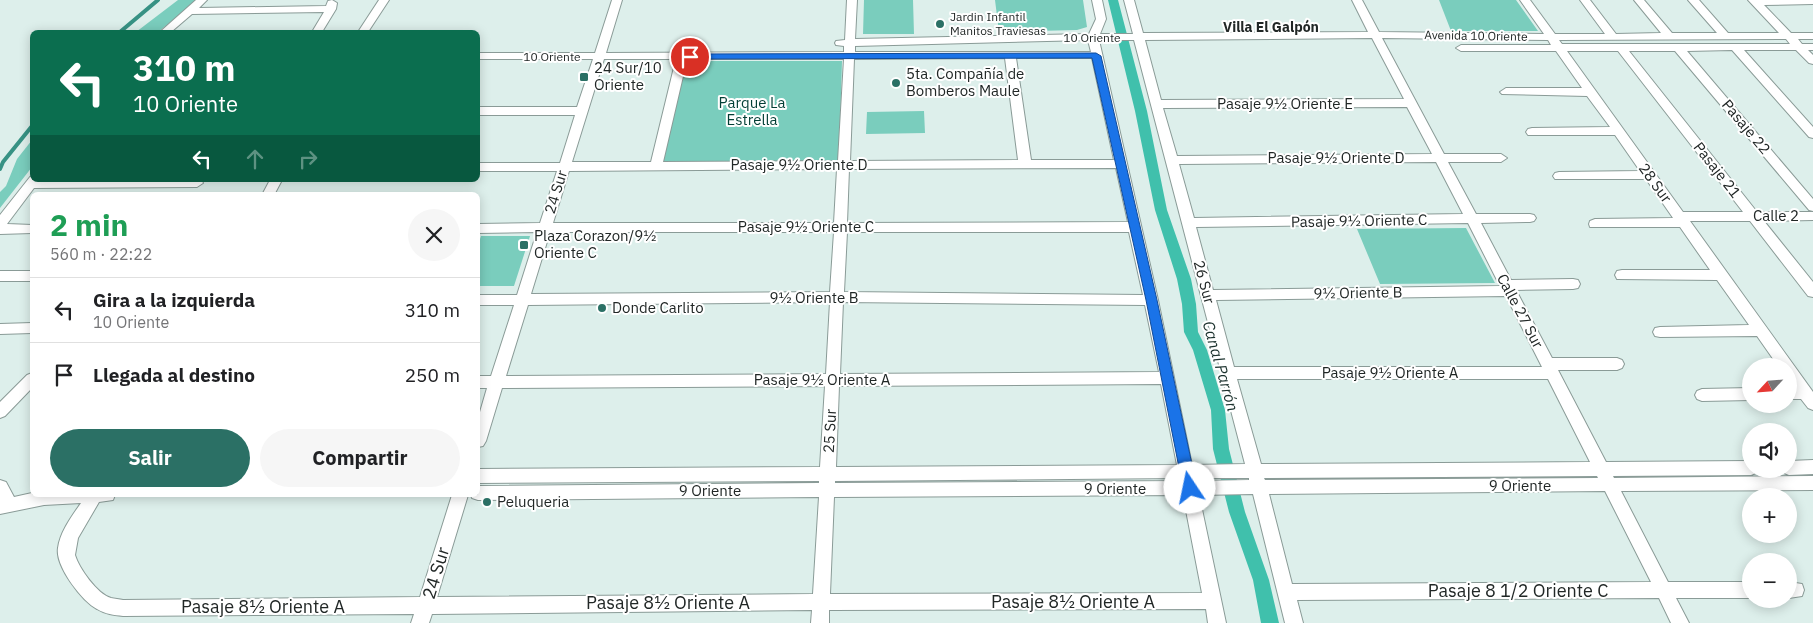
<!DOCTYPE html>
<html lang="es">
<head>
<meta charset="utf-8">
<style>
	:root { --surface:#fff; --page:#f6f6f6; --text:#202124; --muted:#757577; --line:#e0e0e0; --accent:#2b7065 }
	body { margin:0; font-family:"IBM Plex Sans",sans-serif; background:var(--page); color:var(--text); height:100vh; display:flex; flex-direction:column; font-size:19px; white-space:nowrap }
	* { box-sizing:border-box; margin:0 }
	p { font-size:16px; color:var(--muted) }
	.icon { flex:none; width:28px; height:28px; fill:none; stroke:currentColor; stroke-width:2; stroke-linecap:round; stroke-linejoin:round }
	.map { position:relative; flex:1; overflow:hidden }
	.side { position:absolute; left:30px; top:192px; width:450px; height:305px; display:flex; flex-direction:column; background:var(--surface); border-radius:8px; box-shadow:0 2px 12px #0003 }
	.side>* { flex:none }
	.banner { position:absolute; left:30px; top:30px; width:450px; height:152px; border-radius:8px; box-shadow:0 2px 12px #0003; background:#0b6e4f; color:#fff; overflow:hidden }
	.needle { width:32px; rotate:244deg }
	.buttons { position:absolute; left:1742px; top:358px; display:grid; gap:10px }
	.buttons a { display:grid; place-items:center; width:55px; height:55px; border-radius:50%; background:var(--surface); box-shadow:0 2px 12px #0003; font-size:25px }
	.pin { position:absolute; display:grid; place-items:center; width:42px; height:42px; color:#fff; margin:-21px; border:2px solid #fff; border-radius:50%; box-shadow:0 1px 5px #0007 }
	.me { position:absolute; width:55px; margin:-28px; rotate:349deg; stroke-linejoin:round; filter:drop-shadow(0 0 4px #0008) }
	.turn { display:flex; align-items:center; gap:18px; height:105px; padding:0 20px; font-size:22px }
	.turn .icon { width:65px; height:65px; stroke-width:2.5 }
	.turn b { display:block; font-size:35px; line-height:42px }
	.lanes { display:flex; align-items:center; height:48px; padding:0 20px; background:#0003; justify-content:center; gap:25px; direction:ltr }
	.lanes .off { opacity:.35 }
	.round { display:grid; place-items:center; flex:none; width:52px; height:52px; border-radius:26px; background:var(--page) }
	.overview { display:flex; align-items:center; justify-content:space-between; height:85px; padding:0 20px }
	h1 { font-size:30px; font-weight:700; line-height:38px; color:#1e9e55 }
	.button { display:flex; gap:10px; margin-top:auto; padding:10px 20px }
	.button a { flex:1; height:58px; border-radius:30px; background:var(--accent); color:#fff; font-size:20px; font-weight:700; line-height:58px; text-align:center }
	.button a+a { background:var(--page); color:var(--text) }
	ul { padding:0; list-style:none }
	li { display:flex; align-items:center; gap:15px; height:65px; padding:0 20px; border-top:1px solid var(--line) }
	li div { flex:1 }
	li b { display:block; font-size:19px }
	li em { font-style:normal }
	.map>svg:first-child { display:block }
</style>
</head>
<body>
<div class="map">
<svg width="1813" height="623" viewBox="0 0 1813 623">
	<rect width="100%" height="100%" fill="#ddefeb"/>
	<path fill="#7acdbd" d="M 178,0 L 198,0 L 158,32 L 136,32 Z
		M 864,0 L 913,0 L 914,34 L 863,34 Z
		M 995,0 L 1083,0 L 1087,27 L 1077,30 L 999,32 Z
		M 1439,0 L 1516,0 L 1538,31 L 1451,31 Z
		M 684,61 L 842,61 L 839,162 L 665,163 L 662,160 Z
		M 924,111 L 925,133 L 866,134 L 867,112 Z
		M 32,140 L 32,167 L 0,208 L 0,192 L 6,186 L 17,159 Z
		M 1466,228 L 1495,283 L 1380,284 L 1357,229 Z
		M 481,236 L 530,236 L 514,286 L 478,286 L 478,245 Z"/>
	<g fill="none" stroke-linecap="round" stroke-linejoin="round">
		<path stroke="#379284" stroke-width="4" d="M 120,32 L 158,0
			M 0,169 L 3,162 L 32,126"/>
		<path fill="#40c0ac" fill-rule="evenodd" d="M 1108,0 L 1118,0 L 1147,111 L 1167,210 L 1191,279 L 1196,304 L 1198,332 L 1207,350 L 1225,410 L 1229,449 L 1245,512 L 1269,580 L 1279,623 L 1261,623 L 1253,580 L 1229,512 L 1213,449 L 1211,410 L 1193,350 L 1184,332 L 1182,304 L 1177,279 L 1155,210 L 1135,111 Z"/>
		<g stroke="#8a9b97" stroke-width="2">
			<path id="minor" d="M 196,0 L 207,0 L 199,8 L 326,6 L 328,1 L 332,0 L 337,3 L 336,9 L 322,32 L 312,32 L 324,12 L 192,14 L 171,32 L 160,32 Z
				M 379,0 L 389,0 L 368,32 L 358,32 Z
				M 612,0 L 622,0 L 606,53 L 844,52 L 844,46 L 836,45 L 835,43 L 836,41 L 845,40 L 847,0 L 857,0 L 855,39 L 1089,34 L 1096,19 L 1092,0 L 1102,0 L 1106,19 L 1100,34 L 1133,34 L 1124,0 L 1134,0 L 1143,33 L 1368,32 L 1352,0 L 1362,0 L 1379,32 L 1544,34 L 1520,0 L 1530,0 L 1555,34 L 1605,34 L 1580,0 L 1590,0 L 1616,34 L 1661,33 L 1634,0 L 1644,0 L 1672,33 L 1717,33 L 1688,0 L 1699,0 L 1728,33 L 1779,33 L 1748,0 L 1813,0 L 1813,4 L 1764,5 L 1791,33 L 1813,33 L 1813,39 L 1798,39 L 1802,44 L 1813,44 L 1813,50 L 1808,50 L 1813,55 L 1813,64 L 1809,63 L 1796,50 L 1744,50 L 1813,127 L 1813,138 L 1809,137 L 1732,50 L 1687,51 L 1813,199 L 1813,211 L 1809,210 L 1675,51 L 1629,51 L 1757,212 L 1813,212 L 1813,220 L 1764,221 L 1813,282 L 1813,297 L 1808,296 L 1750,221 L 1690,221 L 1813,392 L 1813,410 L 1808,408 L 1801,399 L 1789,399 L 1789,387 L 1793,387 L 1789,381 L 1789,366 L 1778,366 L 1757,336 L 1660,337 L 1655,336 L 1653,332 L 1655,328 L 1660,327 L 1749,325 L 1717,280 L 1617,279 L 1615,275 L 1617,271 L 1622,270 L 1710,270 L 1680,227 L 1590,227 L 1589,224 L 1590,221 L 1595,219 L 1673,218 L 1646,179 L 1555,179 L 1553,176 L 1555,173 L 1559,172 L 1640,171 L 1615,135 L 1528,135 L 1526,132 L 1528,129 L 1532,128 L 1610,127 L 1587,96 L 1502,94 L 1500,92 L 1506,88 L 1582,88 L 1556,51 L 1461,51 L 1456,48 L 1461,45 L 1551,45 L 1548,40 L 1382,38 L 1444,154 L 1501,154 L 1507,158 L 1501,162 L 1448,162 L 1476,214 L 1530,214 L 1534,215 L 1536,218 L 1534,221 L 1530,222 L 1481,223 L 1511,280 L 1573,279 L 1578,280 L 1580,284 L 1578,288 L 1573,289 L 1516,290 L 1552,358 L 1617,358 L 1622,360 L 1624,364 L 1622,368 L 1617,370 L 1558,370 L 1606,462 L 1751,461 L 1751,469 L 1758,469 L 1756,473 L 1751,475 L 1613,476 L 1614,478 L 1813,476 L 1813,490 L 1621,491 L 1668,582 L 1751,582 L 1751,598 L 1676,598 L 1689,623 L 1671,623 L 1659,598 L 1297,600 L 1303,623 L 1285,623 L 1253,494 L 1199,495 L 1226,623 L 1208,623 L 1206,609 L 829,610 L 829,623 L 811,623 L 812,610 L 432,614 L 429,623 L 411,623 L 414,614 L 123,616 C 114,615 105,614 97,609 C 82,601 55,566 58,548 C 60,532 72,516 81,503 L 44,505 L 0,514 L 0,480 L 6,482 L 14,497 L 32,493 L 32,495 L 115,495 L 113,500 L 99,502 L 78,538 L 75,555 C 79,568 97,594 111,598 C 115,599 119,599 123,600 L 420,597 L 452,495 L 468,495 L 437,597 L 813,594 L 819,497 L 478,500 L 472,498 L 471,495 L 478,495 L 478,486 L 819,483 L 819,481 L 478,483 L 478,469 L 820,467 L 825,386 L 502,388 L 486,441 L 483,446 L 478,447 L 478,419 L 487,388 L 478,388 L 478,376 L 491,376 L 514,305 L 478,305 L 478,295 L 517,295 L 537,232 L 478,233 L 478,224 L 540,223 L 557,171 L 478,171 L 478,163 L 560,163 L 575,115 L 478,115 L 478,107 L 577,107 L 593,59 L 478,59 L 478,53 L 595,53 ZM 1372,38 L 1404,99 L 1161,100 L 1145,40 ZM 1786,39 L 1790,44 L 1562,44 L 1559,40 ZM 1088,40 L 1091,52 L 855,52 L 855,46 ZM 1099,40 L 1134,40 L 1245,464 L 1192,465 L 1158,300 ZM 1567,51 L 1618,51 L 1743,212 L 1683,212 ZM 1005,58 L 1018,160 L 850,161 L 854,59 ZM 1016,58 L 1092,58 L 1114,160 L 1031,160 ZM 604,59 L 676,59 L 651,162 L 572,162 ZM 687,59 L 844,59 L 838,161 L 663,162 ZM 1407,107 L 1432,154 L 1177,156 L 1163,108 ZM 1436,162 L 1463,214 L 1194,218 L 1179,164 ZM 1116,168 L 1128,222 L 847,223 L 849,169 ZM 837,169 L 834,223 L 553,223 L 569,171 ZM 1468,223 L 1500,286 L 1213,290 L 1196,227 ZM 550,232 L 834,232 L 830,292 L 531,294 ZM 847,232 L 1129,232 L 1143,295 L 844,292 ZM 1506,296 L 1542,367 L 1234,367 L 1216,300 ZM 830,302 L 826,374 L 506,376 L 528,305 ZM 843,302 L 1145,305 L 1159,372 L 840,374 ZM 1237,379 L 1548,379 L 1590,462 L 1261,464 ZM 1161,384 L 1177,465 L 836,467 L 839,386 ZM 1597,476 L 1598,478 L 1265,480 L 1264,478 ZM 1180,478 L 1180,481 L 835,483 L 835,481 ZM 1195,478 L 1249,478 L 1249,480 L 1196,481 ZM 1605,491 L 1651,582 L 1292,584 L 1269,494 ZM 1183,495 L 1202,593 L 830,594 L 834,497 Z
				M 32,176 L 32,180 L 201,180 L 203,183 L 197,187 L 34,188 L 7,224 L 32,225 L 32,233 L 0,234 L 0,215 L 30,177 Z
				M 270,180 L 282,180 L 274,195 L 262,195 Z
				M 0,271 L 32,271 L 32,281 L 0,281 Z
				M 32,323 L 32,333 L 0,334 L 0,324 Z
				M 32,373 L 32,388 L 5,416 L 0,418 L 0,402 L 27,375 Z
				M 1751,388 L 1751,400 L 1702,401 L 1697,399 L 1695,395 L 1697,391 L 1702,389 Z
				M 1813,460 L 1813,474 L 1789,475 L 1784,473 L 1782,469 L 1789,469 L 1789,461 Z
				M 1789,582 L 1802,584 L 1804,590 L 1802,596 L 1789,598 Z"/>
		</g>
		<use href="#minor" fill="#fff" fill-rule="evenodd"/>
	</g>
	<path fill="#1a73e8" stroke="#114b97" d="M 1096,53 L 1101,56 L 1157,300 L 1197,488 L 1195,492 L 1190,494 L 1185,492 L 1183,488 L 1146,300 L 1092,58 L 690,59 L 686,57 L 690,54 Z"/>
	<g fill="#2b7065" stroke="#fff" stroke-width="2">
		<circle cx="940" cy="24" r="5"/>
		<rect x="579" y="72" width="10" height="10" rx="2.5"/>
		<circle cx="896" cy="83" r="5"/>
		<rect x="519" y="240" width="10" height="10" rx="2.5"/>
		<circle cx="602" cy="308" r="5"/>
		<circle cx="487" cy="502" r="5"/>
	</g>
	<g text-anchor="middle" stroke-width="4" stroke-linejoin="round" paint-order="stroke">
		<g font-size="12" fill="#212726" stroke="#fff" text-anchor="start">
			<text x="950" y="21">Jardin Infantil<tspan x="950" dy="14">Manitos Traviesas</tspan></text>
		</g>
		<g font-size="12" fill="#212726" stroke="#fff">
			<text transform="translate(1476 36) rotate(1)" y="4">Avenida 10 Oriente</text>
			<text x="1092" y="42">10 Oriente</text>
			<text x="552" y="61">10 Oriente</text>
		</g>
		<g font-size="14" font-weight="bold" fill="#212726" stroke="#fff">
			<text x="1271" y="32">Villa El Galpón</text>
		</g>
		<g font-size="15" fill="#212726" stroke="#fff" text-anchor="start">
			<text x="594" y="73">24 Sur/10<tspan x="594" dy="17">Oriente</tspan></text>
			<text x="906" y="79">5ta. Compañía de<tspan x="906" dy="17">Bomberos Maule</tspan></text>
			<text x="534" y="241">Plaza Corazon/9½<tspan x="534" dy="17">Oriente C</tspan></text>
			<text x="612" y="313">Donde Carlito</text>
			<text x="497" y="507">Peluqueria</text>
		</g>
		<g font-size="15" fill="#033f36" stroke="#fff">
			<text x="752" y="108">Parque La<tspan x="752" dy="17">Estrella</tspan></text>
		</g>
		<g font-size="15" fill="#212726" stroke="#fff">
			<text x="1285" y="109">Pasaje 9½ Oriente E</text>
			<text transform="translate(1746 127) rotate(50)" y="5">Pasaje 22</text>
			<text x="1336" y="163">Pasaje 9½ Oriente D</text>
			<text x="799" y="170">Pasaje 9½ Oriente D</text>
			<text transform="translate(1717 170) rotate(52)" y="5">Pasaje 21</text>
			<text transform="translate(1655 183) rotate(54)" y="5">28 Sur</text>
			<text transform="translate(556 192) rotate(-73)" y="5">24 Sur</text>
			<text x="1776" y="221">Calle 2</text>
			<text transform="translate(1359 221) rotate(-1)" y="5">Pasaje 9½ Oriente C</text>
			<text x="806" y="232">Pasaje 9½ Oriente C</text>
			<text transform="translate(1204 282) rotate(75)" y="5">26 Sur</text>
			<text transform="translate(1358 293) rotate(-1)" y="5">9½ Oriente B</text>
			<text x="814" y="303">9½ Oriente B</text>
			<text transform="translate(1520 311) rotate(62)" y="5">Calle 27 Sur</text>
			<text x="1390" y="378">Pasaje 9½ Oriente A</text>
			<text x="822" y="385">Pasaje 9½ Oriente A</text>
			<text transform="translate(830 431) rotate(-87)" y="5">25 Sur</text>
			<text x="1520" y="491">9 Oriente</text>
			<text x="1115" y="494">9 Oriente</text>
			<text x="710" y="496">9 Oriente</text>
		</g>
		<g font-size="16" font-style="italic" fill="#1c322e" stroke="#fff">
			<text transform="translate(1221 366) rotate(74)" y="6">Canal Parrón</text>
		</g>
		<g font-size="18" fill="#212726" stroke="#fff">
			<text transform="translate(436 573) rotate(-73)" y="6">24 Sur</text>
			<text x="1518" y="597">Pasaje 8 1/2 Oriente C</text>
			<text x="1073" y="608">Pasaje 8½ Oriente A</text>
			<text x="668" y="609">Pasaje 8½ Oriente A</text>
			<text x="263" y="613">Pasaje 8½ Oriente A</text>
		</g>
	</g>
</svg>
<div class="buttons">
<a><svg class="needle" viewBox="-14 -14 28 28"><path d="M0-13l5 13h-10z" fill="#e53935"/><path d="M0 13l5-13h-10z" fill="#757577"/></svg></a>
<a><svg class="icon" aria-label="sound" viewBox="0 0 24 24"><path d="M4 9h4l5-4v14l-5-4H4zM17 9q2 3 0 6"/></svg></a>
<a>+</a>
<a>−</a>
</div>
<div class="pin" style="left:690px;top:57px;background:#d93025"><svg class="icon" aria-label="arrive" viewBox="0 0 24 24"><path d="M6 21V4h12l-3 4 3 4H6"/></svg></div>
<svg class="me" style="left:1190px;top:488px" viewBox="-20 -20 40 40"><circle r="19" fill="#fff"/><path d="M0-13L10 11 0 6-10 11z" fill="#1a73e8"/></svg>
<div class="banner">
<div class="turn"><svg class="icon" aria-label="left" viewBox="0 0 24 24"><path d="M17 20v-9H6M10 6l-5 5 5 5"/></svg><div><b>310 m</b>10 Oriente</div></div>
<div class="lanes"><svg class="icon" aria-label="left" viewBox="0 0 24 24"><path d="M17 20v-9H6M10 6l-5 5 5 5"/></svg><svg class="icon off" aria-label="ahead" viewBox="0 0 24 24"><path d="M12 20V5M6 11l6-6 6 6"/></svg><svg class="icon off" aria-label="right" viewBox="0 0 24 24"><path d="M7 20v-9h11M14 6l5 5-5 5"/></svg></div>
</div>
<section class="side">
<div class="overview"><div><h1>2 min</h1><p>560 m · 22:22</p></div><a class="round"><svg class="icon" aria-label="close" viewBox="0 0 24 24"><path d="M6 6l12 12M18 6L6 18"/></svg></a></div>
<ul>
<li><svg class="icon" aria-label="left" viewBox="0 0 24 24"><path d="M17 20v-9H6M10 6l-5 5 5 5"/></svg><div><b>Gira a la izquierda</b><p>10 Oriente</p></div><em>310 m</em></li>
<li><svg class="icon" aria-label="arrive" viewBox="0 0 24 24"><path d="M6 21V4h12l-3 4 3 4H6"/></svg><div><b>Llegada al destino</b></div><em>250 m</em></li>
</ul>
<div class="button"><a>Salir</a><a>Compartir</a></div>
</section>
</div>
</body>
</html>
